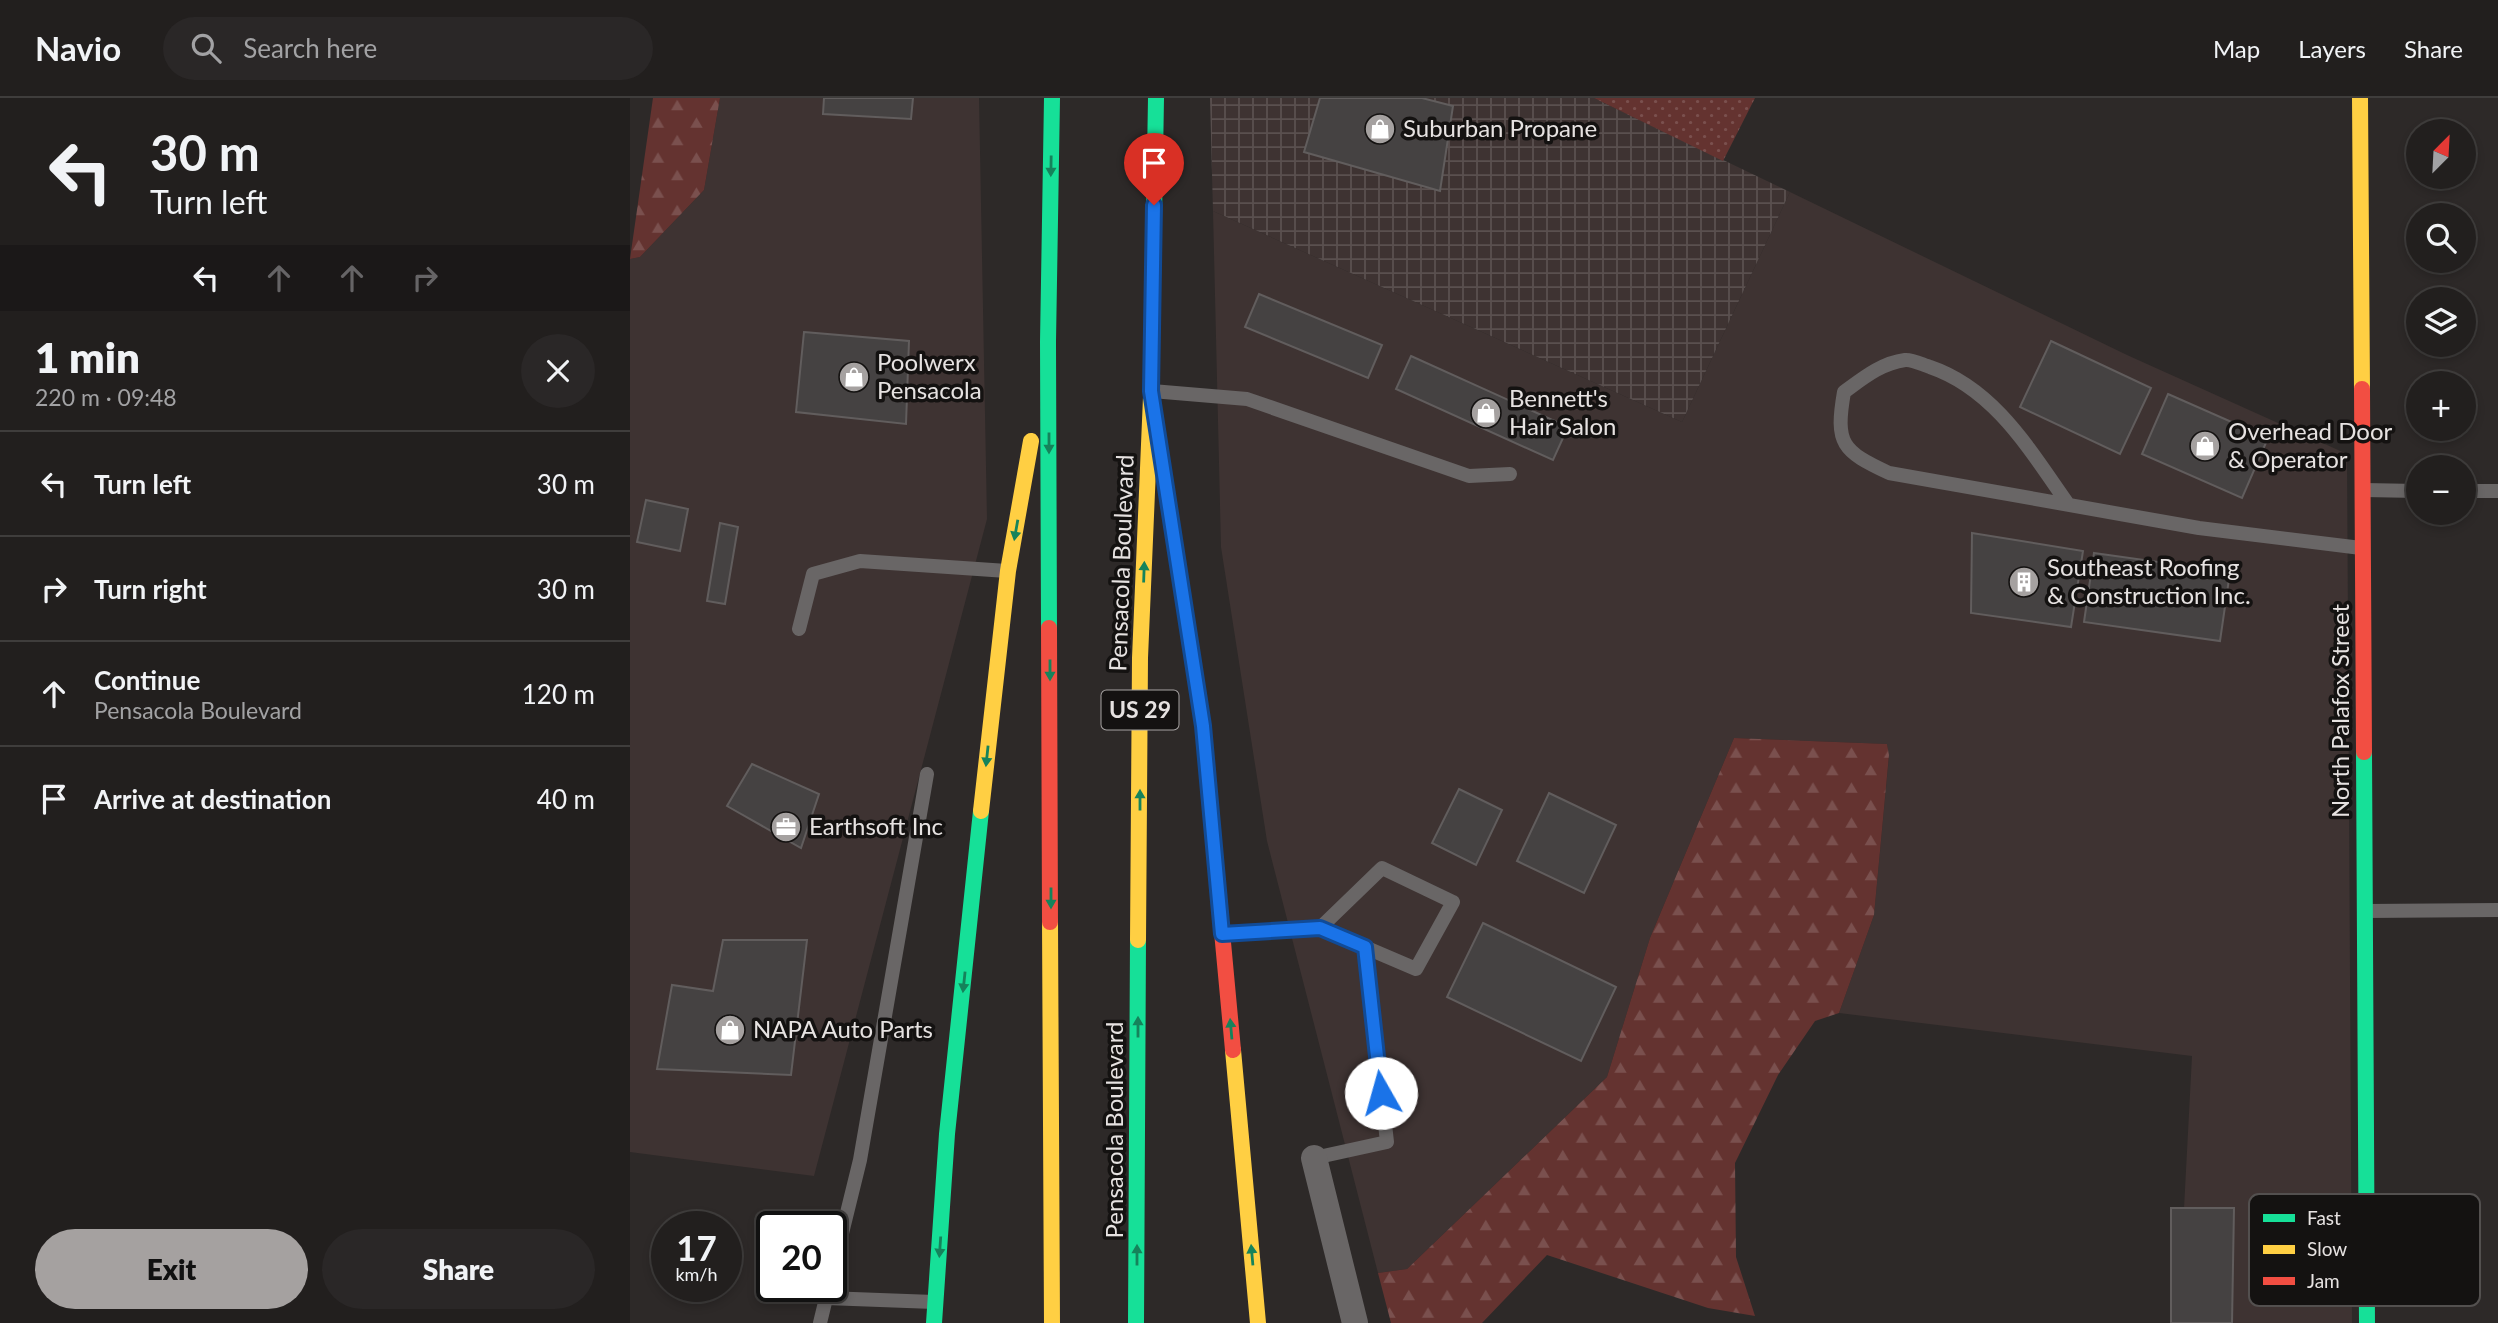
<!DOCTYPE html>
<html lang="en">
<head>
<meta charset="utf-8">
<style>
	:root { --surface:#221f1e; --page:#2a2727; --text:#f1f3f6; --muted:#a2a2a4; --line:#3f3d3c; --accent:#a5a1a0 }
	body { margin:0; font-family:Lato,sans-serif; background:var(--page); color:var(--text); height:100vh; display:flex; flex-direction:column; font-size:26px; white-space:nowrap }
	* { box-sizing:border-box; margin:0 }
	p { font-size:23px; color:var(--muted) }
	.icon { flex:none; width:38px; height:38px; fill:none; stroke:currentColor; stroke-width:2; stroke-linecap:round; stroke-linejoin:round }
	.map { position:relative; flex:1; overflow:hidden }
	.sheet { display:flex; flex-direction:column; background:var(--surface); width:630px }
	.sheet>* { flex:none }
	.guide { background:#221f1e; color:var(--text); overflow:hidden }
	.needle { width:46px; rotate:24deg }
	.tools { position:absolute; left:1776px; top:21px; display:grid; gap:14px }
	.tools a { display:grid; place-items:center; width:70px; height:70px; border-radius:50%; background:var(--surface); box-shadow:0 4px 10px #0003,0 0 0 2px var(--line); font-size:35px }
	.speed { position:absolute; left:21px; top:1113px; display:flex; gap:14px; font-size:35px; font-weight:700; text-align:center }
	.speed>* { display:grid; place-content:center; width:91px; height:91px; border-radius:50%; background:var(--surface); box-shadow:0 4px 10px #0003,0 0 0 2px var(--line); line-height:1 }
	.speed small { font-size:18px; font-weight:400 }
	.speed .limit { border:4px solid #111; border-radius:10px; background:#fff; color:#111 }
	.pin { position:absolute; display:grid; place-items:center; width:60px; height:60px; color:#fff; margin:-72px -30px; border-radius:50% 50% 50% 0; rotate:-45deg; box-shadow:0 0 7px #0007 }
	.pin .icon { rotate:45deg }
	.me { position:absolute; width:77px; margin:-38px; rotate:353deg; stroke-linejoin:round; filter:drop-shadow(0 0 5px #0008) }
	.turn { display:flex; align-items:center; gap:24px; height:147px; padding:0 35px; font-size:32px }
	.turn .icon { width:91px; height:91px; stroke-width:2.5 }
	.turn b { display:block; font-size:49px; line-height:60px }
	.lanes { display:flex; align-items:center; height:66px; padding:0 35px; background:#0003; justify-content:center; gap:35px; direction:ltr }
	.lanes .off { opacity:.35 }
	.round { display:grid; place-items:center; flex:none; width:74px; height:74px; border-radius:37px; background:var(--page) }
	.head { display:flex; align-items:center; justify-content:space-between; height:119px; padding:0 35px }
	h1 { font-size:42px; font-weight:800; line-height:52px }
	.button { display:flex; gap:14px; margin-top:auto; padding:14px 35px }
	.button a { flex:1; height:80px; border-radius:42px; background:var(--accent); color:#111; font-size:28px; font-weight:800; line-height:80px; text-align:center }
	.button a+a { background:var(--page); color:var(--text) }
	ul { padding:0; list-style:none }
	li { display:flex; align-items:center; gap:21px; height:105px; padding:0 35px; border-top:2px solid var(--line) }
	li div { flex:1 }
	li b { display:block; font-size:26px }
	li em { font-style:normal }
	header { display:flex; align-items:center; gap:42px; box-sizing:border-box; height:98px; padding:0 35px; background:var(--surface); border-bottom:2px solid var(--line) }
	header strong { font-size:33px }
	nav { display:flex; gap:38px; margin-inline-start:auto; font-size:24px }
	.search { width:490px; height:63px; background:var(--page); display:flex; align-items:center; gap:18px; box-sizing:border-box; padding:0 24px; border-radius:38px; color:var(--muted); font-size:26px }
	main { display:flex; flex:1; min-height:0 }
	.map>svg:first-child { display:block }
</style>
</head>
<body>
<header>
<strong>Navio</strong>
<div class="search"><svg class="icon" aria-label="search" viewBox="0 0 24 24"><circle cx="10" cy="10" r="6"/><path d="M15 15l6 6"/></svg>Search here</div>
<nav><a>Map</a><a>Layers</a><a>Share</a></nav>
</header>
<main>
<section class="sheet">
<div class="guide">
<div class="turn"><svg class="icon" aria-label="left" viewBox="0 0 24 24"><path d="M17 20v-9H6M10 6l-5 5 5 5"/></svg><div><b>30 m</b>Turn left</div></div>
<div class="lanes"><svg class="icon" aria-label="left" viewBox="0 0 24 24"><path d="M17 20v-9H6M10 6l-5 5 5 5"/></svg><svg class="icon off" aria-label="ahead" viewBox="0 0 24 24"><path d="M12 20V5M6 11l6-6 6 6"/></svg><svg class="icon off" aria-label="ahead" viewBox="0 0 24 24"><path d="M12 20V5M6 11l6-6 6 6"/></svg><svg class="icon off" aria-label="right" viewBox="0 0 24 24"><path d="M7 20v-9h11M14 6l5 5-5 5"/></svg></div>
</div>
<div class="head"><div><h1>1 min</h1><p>220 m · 09:48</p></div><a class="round"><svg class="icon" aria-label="close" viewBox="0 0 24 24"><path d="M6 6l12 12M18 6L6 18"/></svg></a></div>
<ul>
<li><svg class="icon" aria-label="left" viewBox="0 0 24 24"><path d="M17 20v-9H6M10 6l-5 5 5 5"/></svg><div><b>Turn left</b></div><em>30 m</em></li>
<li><svg class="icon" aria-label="right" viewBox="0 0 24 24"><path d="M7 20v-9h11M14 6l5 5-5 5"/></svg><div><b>Turn right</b></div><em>30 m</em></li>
<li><svg class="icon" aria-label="ahead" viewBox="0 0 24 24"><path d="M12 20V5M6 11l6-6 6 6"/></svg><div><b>Continue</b><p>Pensacola Boulevard</p></div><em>120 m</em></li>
<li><svg class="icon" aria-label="arrive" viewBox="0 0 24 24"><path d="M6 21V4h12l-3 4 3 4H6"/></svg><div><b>Arrive at destination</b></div><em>40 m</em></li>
</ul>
<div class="button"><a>Exit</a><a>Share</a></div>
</section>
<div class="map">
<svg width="1868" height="1225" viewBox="0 0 1868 1225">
	<defs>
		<pattern id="industrial-grid" width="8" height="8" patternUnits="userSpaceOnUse" patternTransform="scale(1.75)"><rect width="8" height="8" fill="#3e3332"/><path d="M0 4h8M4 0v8" fill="none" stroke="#5a504f"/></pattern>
		<pattern id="grass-dots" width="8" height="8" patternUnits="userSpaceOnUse" patternTransform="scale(1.75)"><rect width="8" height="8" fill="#643330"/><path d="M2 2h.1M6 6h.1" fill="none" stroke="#7a504e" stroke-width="1.8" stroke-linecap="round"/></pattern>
		<pattern id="forest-firs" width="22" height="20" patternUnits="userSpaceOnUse" patternTransform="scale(1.75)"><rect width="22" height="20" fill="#643330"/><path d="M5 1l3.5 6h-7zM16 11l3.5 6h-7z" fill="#7a504e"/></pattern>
	</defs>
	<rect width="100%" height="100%" fill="#2d2928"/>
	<path fill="#3e3332" d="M 90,0 L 349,0 L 357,421 L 184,1078 L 0,1054 L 0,161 L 10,159 L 74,92 Z
		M 1160,94 L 1497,257 L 1717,356 L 1722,1225 L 1548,1225 L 1562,958 L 1209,915 L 1244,817 L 1259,658 L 1257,646 L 1104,640 L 1020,840 L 977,979 L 777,1171 L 748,1175 L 637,743 L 591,449 L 583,113 L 1052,324 Z"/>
	<path fill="url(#industrial-grid)" d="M 580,0 L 964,0 L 1160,94 L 1052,324 L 583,113 Z"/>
	<path fill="url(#grass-dots)" d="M 964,0 L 1125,0 L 1093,63 Z"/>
	<path fill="url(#forest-firs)" d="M 23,0 L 90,0 L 74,92 L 10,159 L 0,161 Z
		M 1104,640 L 1257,646 L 1259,657 L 1244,817 L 1209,915 L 1185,923 L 1148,977 L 1105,1065 L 1106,1159 L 1125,1218 L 1078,1210 L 917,1157 L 852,1225 L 761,1225 L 748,1175 L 777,1171 L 977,979 L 1020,840 Z"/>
	<path fill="#454242" stroke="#615d5d" stroke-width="2" d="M 194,0 L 283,0 L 281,21 L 193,16 Z
		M 690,0 L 792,0 L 823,8 L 810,93 L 674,54 Z
		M 629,196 L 752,247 L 738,280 L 615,229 Z
		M 174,234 L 279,243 L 276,326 L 166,314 Z
		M 1421,243 L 1521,290 L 1490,356 L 1390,309 Z
		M 781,258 L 938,329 L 923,362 L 766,291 Z
		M 1538,296 L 1638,340 L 1612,400 L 1512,356 Z
		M 16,402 L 58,411 L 50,453 L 7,444 Z
		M 90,425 L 108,429 L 95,506 L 77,503 Z
		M 1342,435 L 1453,453 L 1441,529 L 1341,515 Z
		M 1464,455 L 1600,474 L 1590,543 L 1454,524 Z
		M 122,666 L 189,696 L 171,750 L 97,708 Z
		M 829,691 L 872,712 L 846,767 L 802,745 Z
		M 919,695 L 986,727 L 954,795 L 887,763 Z
		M 853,825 L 986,889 L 951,963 L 817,899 Z
		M 93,842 L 177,842 L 161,977 L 27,971 L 42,887 L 83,893 Z
		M 1541,1110 L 1604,1110 L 1602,1225 L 1541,1225 Z"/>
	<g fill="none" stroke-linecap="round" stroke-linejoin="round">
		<path stroke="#696666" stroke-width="14" d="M 522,293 L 617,301 L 839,378 L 880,376
			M 1734,392 L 1788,393
			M 1834,393 L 1868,393
			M 1438,406 C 1401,354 1365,291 1300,269 C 1293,267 1282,261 1275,262 C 1251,265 1232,281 1214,294 C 1205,346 1212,353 1259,375 L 1569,430 L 1731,450
			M 169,531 L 183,476 L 230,463 L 377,473
			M 1736,813 L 1868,812
			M 594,836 L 690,830 L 786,871 L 823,804 L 752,770 L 690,830
			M 684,1060 L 757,1044 L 735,849
			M 201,1180 L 230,1062 L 297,676
			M 196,1200 L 304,1204
			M 190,1225 L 198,1192"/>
		<path stroke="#696666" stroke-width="26" d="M 684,1060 L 725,1225"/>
		<path stroke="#16e098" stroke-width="16" d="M 521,299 L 526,0
			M 419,530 L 418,244 L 422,0
			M 1734,654 L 1737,1225
			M 304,1225 L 317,1036 L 351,713
			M 506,1225 L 508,842"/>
		<path stroke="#ffcf43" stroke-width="16" d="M 1730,0 L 1732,291
			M 351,713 L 378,473 L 401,343
			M 420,824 L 422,1225
			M 508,842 L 510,560 L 521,299
			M 603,952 L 628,1225"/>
		<path stroke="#f24e42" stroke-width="16" d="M 1732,291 L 1734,654
			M 535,382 L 573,629 L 603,952
			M 419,530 L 420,824"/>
	</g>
	<defs><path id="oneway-solid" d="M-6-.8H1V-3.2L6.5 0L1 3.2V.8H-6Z" transform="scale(1.75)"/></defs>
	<g fill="#15835b">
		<use href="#oneway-solid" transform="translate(421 68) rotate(91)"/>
		<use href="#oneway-solid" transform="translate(419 345) rotate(90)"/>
		<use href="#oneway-solid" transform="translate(386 432) rotate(100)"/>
		<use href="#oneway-solid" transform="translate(514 474) rotate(-88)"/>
		<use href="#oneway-solid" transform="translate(420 572) rotate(90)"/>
		<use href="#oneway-solid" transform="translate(357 658) rotate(96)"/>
		<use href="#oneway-solid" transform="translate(510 702) rotate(-90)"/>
		<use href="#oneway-solid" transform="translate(421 800) rotate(90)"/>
		<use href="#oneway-solid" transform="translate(334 884) rotate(96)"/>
		<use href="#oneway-solid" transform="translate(508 929) rotate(-90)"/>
		<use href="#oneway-solid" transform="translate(601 931) rotate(-95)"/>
		<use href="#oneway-solid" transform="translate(310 1149) rotate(94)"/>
		<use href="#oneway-solid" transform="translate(507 1157) rotate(-90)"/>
		<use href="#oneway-solid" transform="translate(622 1157) rotate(-95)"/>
	</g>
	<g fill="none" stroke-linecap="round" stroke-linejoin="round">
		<g stroke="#114b97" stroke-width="18">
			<path id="route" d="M 524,107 L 521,293 L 573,628 L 592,836 L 690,830 L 735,849 L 751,995"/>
		</g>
		<use href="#route" stroke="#1a73e8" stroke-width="12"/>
	</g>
	<defs>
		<g id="shop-disc" transform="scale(1.575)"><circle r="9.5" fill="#a5a1a0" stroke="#141211"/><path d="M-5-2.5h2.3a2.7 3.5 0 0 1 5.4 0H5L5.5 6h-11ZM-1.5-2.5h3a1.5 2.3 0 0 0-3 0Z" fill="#fff"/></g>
		<g id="building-disc" transform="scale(1.575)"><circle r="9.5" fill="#a5a1a0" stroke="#141211"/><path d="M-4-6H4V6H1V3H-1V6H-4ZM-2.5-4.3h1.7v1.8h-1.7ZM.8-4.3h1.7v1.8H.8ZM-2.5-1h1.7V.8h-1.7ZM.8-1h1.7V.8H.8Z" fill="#fff"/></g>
		<g id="office-disc" transform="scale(1.575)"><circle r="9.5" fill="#a5a1a0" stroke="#141211"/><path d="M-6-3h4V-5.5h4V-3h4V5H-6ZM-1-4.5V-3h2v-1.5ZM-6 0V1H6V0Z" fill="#fff"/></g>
	</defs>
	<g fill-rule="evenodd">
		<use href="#shop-disc" x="750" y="31"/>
		<use href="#shop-disc" x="224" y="279"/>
		<use href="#shop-disc" x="856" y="315"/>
		<use href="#shop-disc" x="1575" y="348"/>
		<use href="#building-disc" x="1394" y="484"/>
		<use href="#office-disc" x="156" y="729"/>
		<use href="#shop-disc" x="100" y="932"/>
	</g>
	<g text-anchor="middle" stroke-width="7" stroke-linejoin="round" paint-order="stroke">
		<rect fill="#141211" stroke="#a7a4a3" stroke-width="2" x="471.5" y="592.5" width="77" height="39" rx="5"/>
		<g font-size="23" font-weight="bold" fill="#e6e2e1">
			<text x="510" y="620">US 29</text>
		</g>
		<g font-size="24" fill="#e6e2e1" stroke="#141211" text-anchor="start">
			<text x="773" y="39">Suburban Propane</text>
			<text x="247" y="273">Poolwerx<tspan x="247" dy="28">Pensacola</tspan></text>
			<text x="879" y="309">Bennett's<tspan x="879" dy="28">Hair Salon</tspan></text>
			<text x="1598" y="342">Overhead Door<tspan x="1598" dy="28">&amp; Operator</tspan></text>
			<text x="1417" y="478">Southeast Roofing<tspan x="1417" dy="28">&amp; Construction Inc.</tspan></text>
			<text x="179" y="737">Earthsoft Inc</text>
			<text x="123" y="940">NAPA Auto Parts</text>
		</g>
		<g font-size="24" fill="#e6e2e1" stroke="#141211">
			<text transform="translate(492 465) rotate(-88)" y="8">Pensacola Boulevard</text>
			<text transform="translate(1711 613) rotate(-90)" y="8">North Palafox Street</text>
			<text transform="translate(485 1032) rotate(-90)" y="8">Pensacola Boulevard</text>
		</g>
	</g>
	<rect x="1619" y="1096" width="231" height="112" rx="10" fill="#141211" stroke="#53504f" stroke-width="2"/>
	<rect x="1633" y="1116" width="32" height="8" fill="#16e098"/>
	<rect x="1633" y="1147" width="32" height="9" fill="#ffcf43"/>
	<rect x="1633" y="1179" width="32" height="8" fill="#f24e42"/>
	<g font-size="19" fill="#e6e2e1">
		<text x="1677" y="1127">Fast</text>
		<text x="1677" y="1158">Slow</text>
		<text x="1677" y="1190">Jam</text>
	</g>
</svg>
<div class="tools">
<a><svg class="needle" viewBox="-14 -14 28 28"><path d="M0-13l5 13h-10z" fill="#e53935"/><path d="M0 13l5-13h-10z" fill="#a2a2a4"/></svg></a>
<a><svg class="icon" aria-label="search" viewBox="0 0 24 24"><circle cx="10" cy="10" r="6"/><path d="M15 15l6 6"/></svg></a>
<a><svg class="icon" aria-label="layers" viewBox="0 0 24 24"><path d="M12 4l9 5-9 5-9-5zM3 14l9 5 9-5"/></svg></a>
<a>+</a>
<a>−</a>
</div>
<div class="speed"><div>17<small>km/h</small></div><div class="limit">20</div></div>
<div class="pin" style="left:524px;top:107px;background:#d93025"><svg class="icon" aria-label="arrive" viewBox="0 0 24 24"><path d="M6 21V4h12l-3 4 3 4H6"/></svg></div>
<svg class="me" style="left:751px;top:995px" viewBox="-20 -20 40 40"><circle r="19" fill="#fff"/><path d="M0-13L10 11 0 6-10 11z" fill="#1a73e8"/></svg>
</div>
</main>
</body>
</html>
